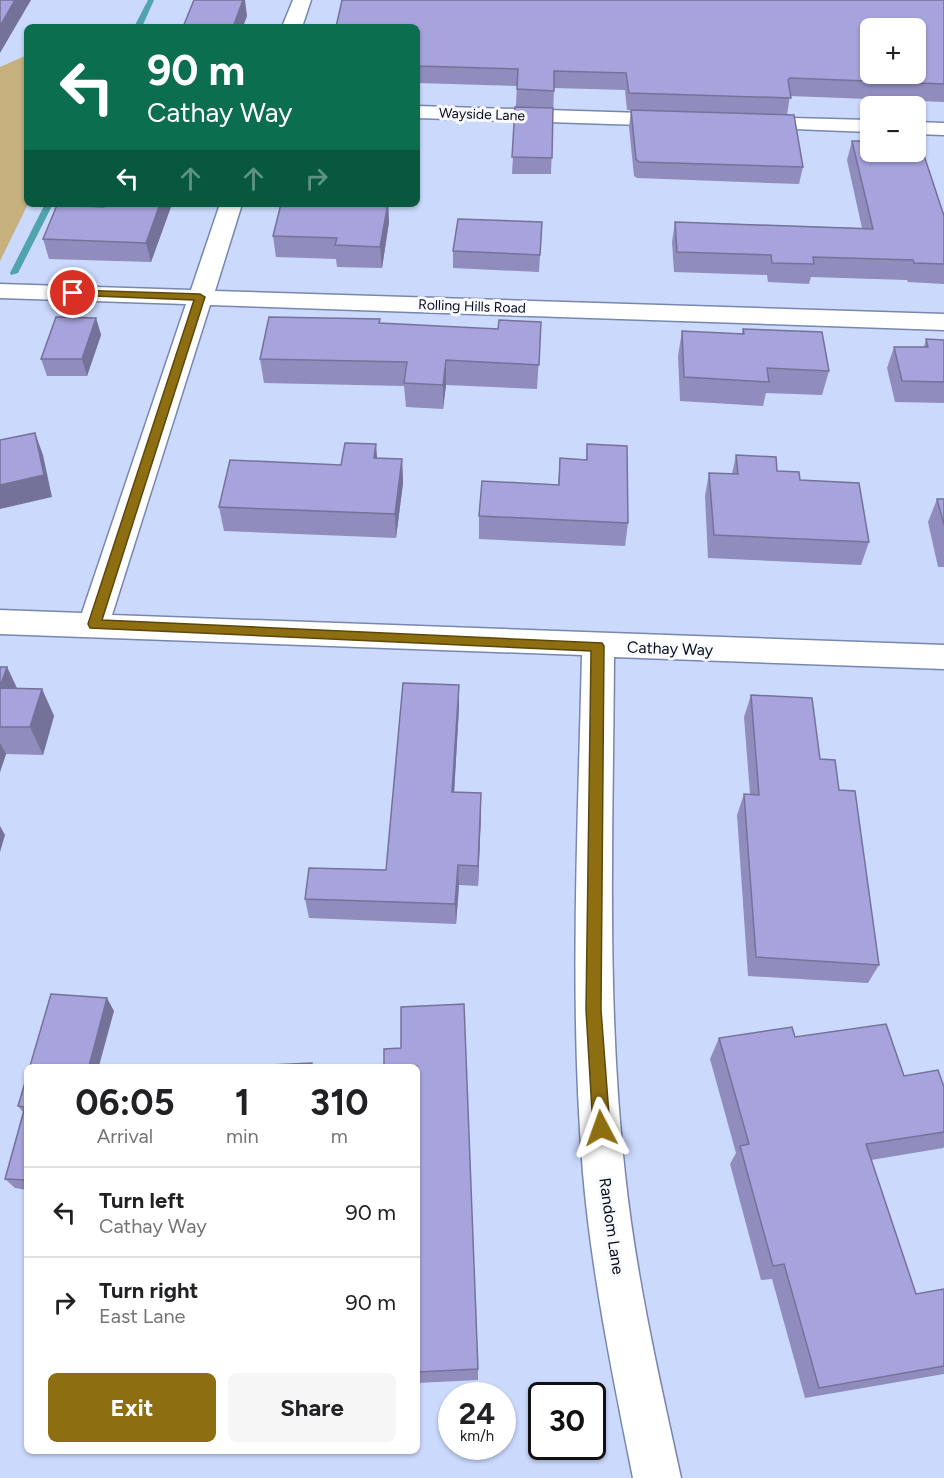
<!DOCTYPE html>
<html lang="en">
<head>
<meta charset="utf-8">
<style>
	:root { --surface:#fff; --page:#f6f6f6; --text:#202124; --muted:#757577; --line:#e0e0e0; --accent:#8d6e11 }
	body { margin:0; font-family:Figtree,sans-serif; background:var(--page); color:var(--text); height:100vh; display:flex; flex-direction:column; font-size:22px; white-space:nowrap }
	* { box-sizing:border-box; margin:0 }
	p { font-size:20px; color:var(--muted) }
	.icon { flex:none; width:33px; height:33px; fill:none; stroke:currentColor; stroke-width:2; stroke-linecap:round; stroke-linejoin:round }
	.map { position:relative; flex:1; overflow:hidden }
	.panel { position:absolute; left:24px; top:1064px; width:396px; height:390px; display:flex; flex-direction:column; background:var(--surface); border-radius:9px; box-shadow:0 2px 4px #0004 }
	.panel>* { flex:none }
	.top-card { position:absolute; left:24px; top:24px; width:396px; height:183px; border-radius:9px; box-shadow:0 2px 4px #0004; background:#0b6e4f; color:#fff; overflow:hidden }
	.tools { position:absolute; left:860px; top:18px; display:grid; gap:12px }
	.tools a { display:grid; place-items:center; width:66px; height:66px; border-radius:9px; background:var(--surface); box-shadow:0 2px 4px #0004; font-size:30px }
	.speed { position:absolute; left:438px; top:1382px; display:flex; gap:12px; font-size:30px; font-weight:700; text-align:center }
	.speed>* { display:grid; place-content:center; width:78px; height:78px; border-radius:50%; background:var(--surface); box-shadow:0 2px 4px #0004; line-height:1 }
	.speed small { font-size:15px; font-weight:400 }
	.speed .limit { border:3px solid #111; border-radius:9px; background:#fff; color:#111 }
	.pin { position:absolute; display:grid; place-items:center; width:51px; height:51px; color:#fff; margin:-26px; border:3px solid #fff; border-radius:50%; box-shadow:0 2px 6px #0007 }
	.me { position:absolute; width:66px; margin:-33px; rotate:356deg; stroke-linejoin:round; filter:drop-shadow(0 0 4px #0008) }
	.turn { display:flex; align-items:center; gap:21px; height:126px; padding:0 24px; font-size:27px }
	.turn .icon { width:78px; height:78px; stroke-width:2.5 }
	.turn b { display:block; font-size:42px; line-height:51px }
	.lanes { display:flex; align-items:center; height:57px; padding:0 24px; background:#0003; justify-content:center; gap:30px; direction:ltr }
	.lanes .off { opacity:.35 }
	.eta { display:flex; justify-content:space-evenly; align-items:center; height:102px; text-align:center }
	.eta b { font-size:36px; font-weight:700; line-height:42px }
	.primary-button { display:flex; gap:12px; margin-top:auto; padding:12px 24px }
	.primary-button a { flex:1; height:69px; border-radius:9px; background:var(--accent); color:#fff; font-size:24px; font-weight:700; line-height:69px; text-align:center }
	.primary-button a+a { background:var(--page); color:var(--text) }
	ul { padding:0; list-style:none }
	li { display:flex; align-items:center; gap:18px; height:90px; padding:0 24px; border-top:2px solid var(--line) }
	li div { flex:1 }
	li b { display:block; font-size:22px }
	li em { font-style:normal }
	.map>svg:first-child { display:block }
</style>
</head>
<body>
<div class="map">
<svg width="944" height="1478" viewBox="0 0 944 1478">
	<rect width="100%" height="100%" fill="#cad9fc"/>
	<path fill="#c5b07e" d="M 27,55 L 28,204 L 0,261 L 0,67 Z"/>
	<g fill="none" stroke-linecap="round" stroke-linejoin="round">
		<path fill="#51a3ae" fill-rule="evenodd" d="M 148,0 L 154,0 L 142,27 L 134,27 Z
			M 45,204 L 53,204 L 18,273 L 11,275 L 10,273 Z"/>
		<g stroke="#7787af" stroke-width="3">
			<path id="minor" d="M 293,0 L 311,0 L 302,27 L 282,27 Z
				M 417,106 L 673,114 L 680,116 L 684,120 L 680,124 L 673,126 L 417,118 Z
				M 752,117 L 870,120 L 870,132 L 745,127 L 741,123 L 745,119 Z
				M 915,122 L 944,123 L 944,135 L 915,134 Z
				M 220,204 L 242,204 L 215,291 L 944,314 L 944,330 L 210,305 L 112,615 L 944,645 L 944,669 L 614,657 C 613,829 606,1003 625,1174 C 636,1277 659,1377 681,1478 L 633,1478 C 613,1377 592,1276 583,1173 C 569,1001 578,828 582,655 L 0,634 L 0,610 L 82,613 L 186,304 L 0,298 L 0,284 L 191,290 Z"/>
		</g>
		<use href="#minor" fill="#fff" fill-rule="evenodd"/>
	</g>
	<path fill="#908cbd" d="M 944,0 L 944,102 L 790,96 L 787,115 L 803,167 L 799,184 L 637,178 L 634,176 L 629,127 L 631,110 L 627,110 L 625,90 L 554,88 L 551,174 L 512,174 L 517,86 L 417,83 L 417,27 Z
		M 870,117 L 870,152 L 944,216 L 944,284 L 908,282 L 907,280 L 811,277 L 809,284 L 768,282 L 767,275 L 674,272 L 672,242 L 675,222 L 862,228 L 847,160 L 852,141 L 867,141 L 865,134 Z
		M 172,204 L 151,262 L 49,259 L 43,239 L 104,207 Z
		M 281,204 L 388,204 L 389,222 L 382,268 L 337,267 L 336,259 L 276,257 L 273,236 Z
		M 542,222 L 539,272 L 453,268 L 453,251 Z
		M 96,318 L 101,335 L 87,376 L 47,376 L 41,359 Z
		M 380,319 L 380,323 L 498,329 L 541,322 L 537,389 L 446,385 L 443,409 L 406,407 L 404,386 L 264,383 L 260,359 Z
		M 743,329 L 829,371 L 822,395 L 766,393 L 763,406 L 680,401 L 678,356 L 682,331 L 742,334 Z
		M 926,339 L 944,340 L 944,403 L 895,402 L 887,368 L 894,347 L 924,347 Z
		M 587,444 L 628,523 L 625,546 L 479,539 L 479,516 L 558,485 L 560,458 L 586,460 Z
		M 736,455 L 777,471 L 869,542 L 861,565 L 708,558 L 705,496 L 709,473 L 732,474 Z
		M 378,459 L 402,459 L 403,483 L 396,538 L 224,531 L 219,507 L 341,465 Z
		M 937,499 L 944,499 L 944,567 L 938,567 L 928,522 Z
		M 0,667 L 7,667 L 17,688 L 42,689 L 54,716 L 43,755 L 6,754 L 0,772 Z
		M 459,685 L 459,707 L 454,792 L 481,793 L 481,814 L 478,886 L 459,885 L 456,924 L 309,918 L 305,899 L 386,870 Z
		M 751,695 L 820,759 L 839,790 L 879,965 L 868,983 L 748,976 L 737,815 L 744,794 L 750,794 L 744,717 Z
		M 795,1037 L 904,1076 L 944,1087 L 944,1147 L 943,1148 L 871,1160 L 916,1294 L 944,1289 L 944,1374 L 805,1398 L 772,1279 L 761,1280 L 730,1164 L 736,1153 L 710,1059 L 719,1038 Z
		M 417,1066 L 478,1369 L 478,1380 L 417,1383 Z
		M 27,1076 L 27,1190 L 15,1188 L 5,1179 L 23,1112 L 18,1106 Z"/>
	<path fill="#75729a" d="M 15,0 L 31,0 L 0,53 L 0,26 Z
		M 243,0 L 245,0 L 247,16 L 243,27 L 233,27 Z
		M 160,204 L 172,204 L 151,262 L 146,243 Z
		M 388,204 L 389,222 L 382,268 L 380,247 Z
		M 96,318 L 101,335 L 87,376 L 82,359 Z
		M 446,360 L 446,385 L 443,409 L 443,385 Z
		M 35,433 L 43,455 L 52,497 L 0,509 L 0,485 Z
		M 376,444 L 378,468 L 374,458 Z
		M 402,459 L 403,483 L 396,538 L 395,514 Z
		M 7,667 L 20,695 L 0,688 Z
		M 459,685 L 459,707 L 453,813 L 452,792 Z
		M 42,689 L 54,716 L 43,755 L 30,727 Z
		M 0,743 L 6,754 L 0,772 Z
		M 481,793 L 481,814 L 478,886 L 478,866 Z
		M 0,826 L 5,835 L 0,852 Z
		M 458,865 L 459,885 L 456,924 L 455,904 Z
		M 107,998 L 114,1011 L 99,1066 L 89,1066 Z"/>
	<path fill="#a7a3dc" stroke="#75729a" stroke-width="1.5" fill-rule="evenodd" d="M 0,0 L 15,0 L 0,26 Z
		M 194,0 L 243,0 L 233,27 L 183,27 Z
		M 342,0 L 944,0 L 944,84 L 790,78 L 788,80 L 791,98 L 629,93 L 626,73 L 554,71 L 554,91 L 517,89 L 518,69 L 417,66 L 417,27 L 336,27 ZM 870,28 L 915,28 L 915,74 L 870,74 Z
		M 515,107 L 553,108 L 552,158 L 512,157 Z
		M 631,110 L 794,115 L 803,167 L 639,162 L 636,159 Z
		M 915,128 L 944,216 L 944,264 L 914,263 L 913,260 L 813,257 L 814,264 L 772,263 L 771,255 L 677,252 L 675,222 L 873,229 L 852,141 L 870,141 L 870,152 L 915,152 Z
		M 105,204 L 160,204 L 146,243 L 43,239 L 57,205 L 104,207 Z
		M 281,204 L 388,204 L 380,247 L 335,245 L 337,238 L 273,236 Z
		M 458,219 L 542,222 L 540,255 L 453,251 Z
		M 56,317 L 96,318 L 82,359 L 41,359 Z
		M 269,317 L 380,319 L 379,323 L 498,329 L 499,320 L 541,322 L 539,365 L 446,360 L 443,385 L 404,383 L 407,362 L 260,359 Z
		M 743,329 L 822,332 L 829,371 L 767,368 L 769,382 L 684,377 L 682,331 L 744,334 Z
		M 926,339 L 944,340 L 944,382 L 902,381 L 894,347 L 928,347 Z
		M 35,433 L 44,475 L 0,485 L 0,440 Z
		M 345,443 L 376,444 L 374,458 L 402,459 L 395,514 L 219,507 L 230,460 L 341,465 Z
		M 587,444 L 627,446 L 628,523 L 479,516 L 482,481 L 559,485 L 560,458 L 587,460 Z
		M 736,455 L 776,457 L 777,471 L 799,472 L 800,480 L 859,483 L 869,542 L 714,535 L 709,473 L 738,474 Z
		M 937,499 L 944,499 L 944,525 Z
		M 0,667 L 7,667 L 0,687 Z
		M 403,683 L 459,685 L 452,792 L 481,793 L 478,866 L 458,865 L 455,904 L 305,899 L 309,868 L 386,870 Z
		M 0,688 L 42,689 L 30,727 L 0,727 Z
		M 751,695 L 812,698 L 820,759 L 835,760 L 839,790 L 855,791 L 879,965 L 756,957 L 744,794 L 759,795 Z
		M 51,994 L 107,998 L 89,1066 L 30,1066 Z
		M 464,1004 L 478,1369 L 417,1372 L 417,1066 L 384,1066 L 384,1049 L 401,1048 L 401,1007 Z
		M 886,1024 L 904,1076 L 938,1070 L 944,1087 L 944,1132 L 866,1144 L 916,1294 L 944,1289 L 944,1366 L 819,1388 L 784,1264 L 773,1266 L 740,1146 L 749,1144 L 719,1038 L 792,1027 L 795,1037 Z
		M 312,1063 L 311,1066 L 246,1066 Z
		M 27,1076 L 27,1180 L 5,1179 L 25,1107 L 18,1106 Z"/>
	<path fill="#8d6e11" stroke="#5c480b" stroke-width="1.5" d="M 73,290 L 200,294 L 205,297 L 102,620 L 602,643 L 604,646 L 601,1010 L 610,1128 L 607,1133 L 601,1136 L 595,1133 L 593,1128 L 586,1010 L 591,651 L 90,628 L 88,624 L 194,300 L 70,295 L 68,293 Z"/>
	<g text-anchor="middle" stroke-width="6" stroke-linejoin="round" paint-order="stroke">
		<g font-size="14" fill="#070c1b" stroke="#f8fafe">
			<text transform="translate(482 114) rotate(2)" y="5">Wayside Lane</text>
			<text transform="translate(472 306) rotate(2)" y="5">Rolling Hills Road</text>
		</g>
		<g font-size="16" fill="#070c1b" stroke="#f8fafe">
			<text transform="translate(670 648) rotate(2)" y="6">Cathay Way</text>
			<text transform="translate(612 1226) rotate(82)" y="6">Random Lane</text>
		</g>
	</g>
</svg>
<div class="tools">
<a>+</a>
<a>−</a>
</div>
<div class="speed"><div>24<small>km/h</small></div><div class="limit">30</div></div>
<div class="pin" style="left:73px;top:293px;background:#d93025"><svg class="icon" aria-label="arrive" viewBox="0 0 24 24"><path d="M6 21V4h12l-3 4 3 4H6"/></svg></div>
<svg class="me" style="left:601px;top:1128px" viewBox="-20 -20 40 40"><path d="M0-17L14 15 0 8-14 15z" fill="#8d6e11" stroke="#fff" stroke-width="4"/></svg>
<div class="top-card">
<div class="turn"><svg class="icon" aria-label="left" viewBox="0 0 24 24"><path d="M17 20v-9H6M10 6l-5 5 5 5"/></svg><div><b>90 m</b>Cathay Way</div></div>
<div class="lanes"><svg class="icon" aria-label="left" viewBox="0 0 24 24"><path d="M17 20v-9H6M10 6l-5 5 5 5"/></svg><svg class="icon off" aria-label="ahead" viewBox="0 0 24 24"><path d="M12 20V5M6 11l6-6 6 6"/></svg><svg class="icon off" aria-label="ahead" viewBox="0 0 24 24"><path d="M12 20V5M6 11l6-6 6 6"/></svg><svg class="icon off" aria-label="right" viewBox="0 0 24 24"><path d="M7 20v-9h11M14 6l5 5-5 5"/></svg></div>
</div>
<section class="panel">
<div class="eta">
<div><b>06:05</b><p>Arrival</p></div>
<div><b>1</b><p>min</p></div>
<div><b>310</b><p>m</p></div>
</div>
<ul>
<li><svg class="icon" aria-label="left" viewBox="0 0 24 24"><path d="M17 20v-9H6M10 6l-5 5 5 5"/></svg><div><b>Turn left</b><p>Cathay Way</p></div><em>90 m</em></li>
<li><svg class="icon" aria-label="right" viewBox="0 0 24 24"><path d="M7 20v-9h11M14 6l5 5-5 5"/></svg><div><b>Turn right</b><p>East Lane</p></div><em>90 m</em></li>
</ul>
<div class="primary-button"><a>Exit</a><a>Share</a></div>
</section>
</div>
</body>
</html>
